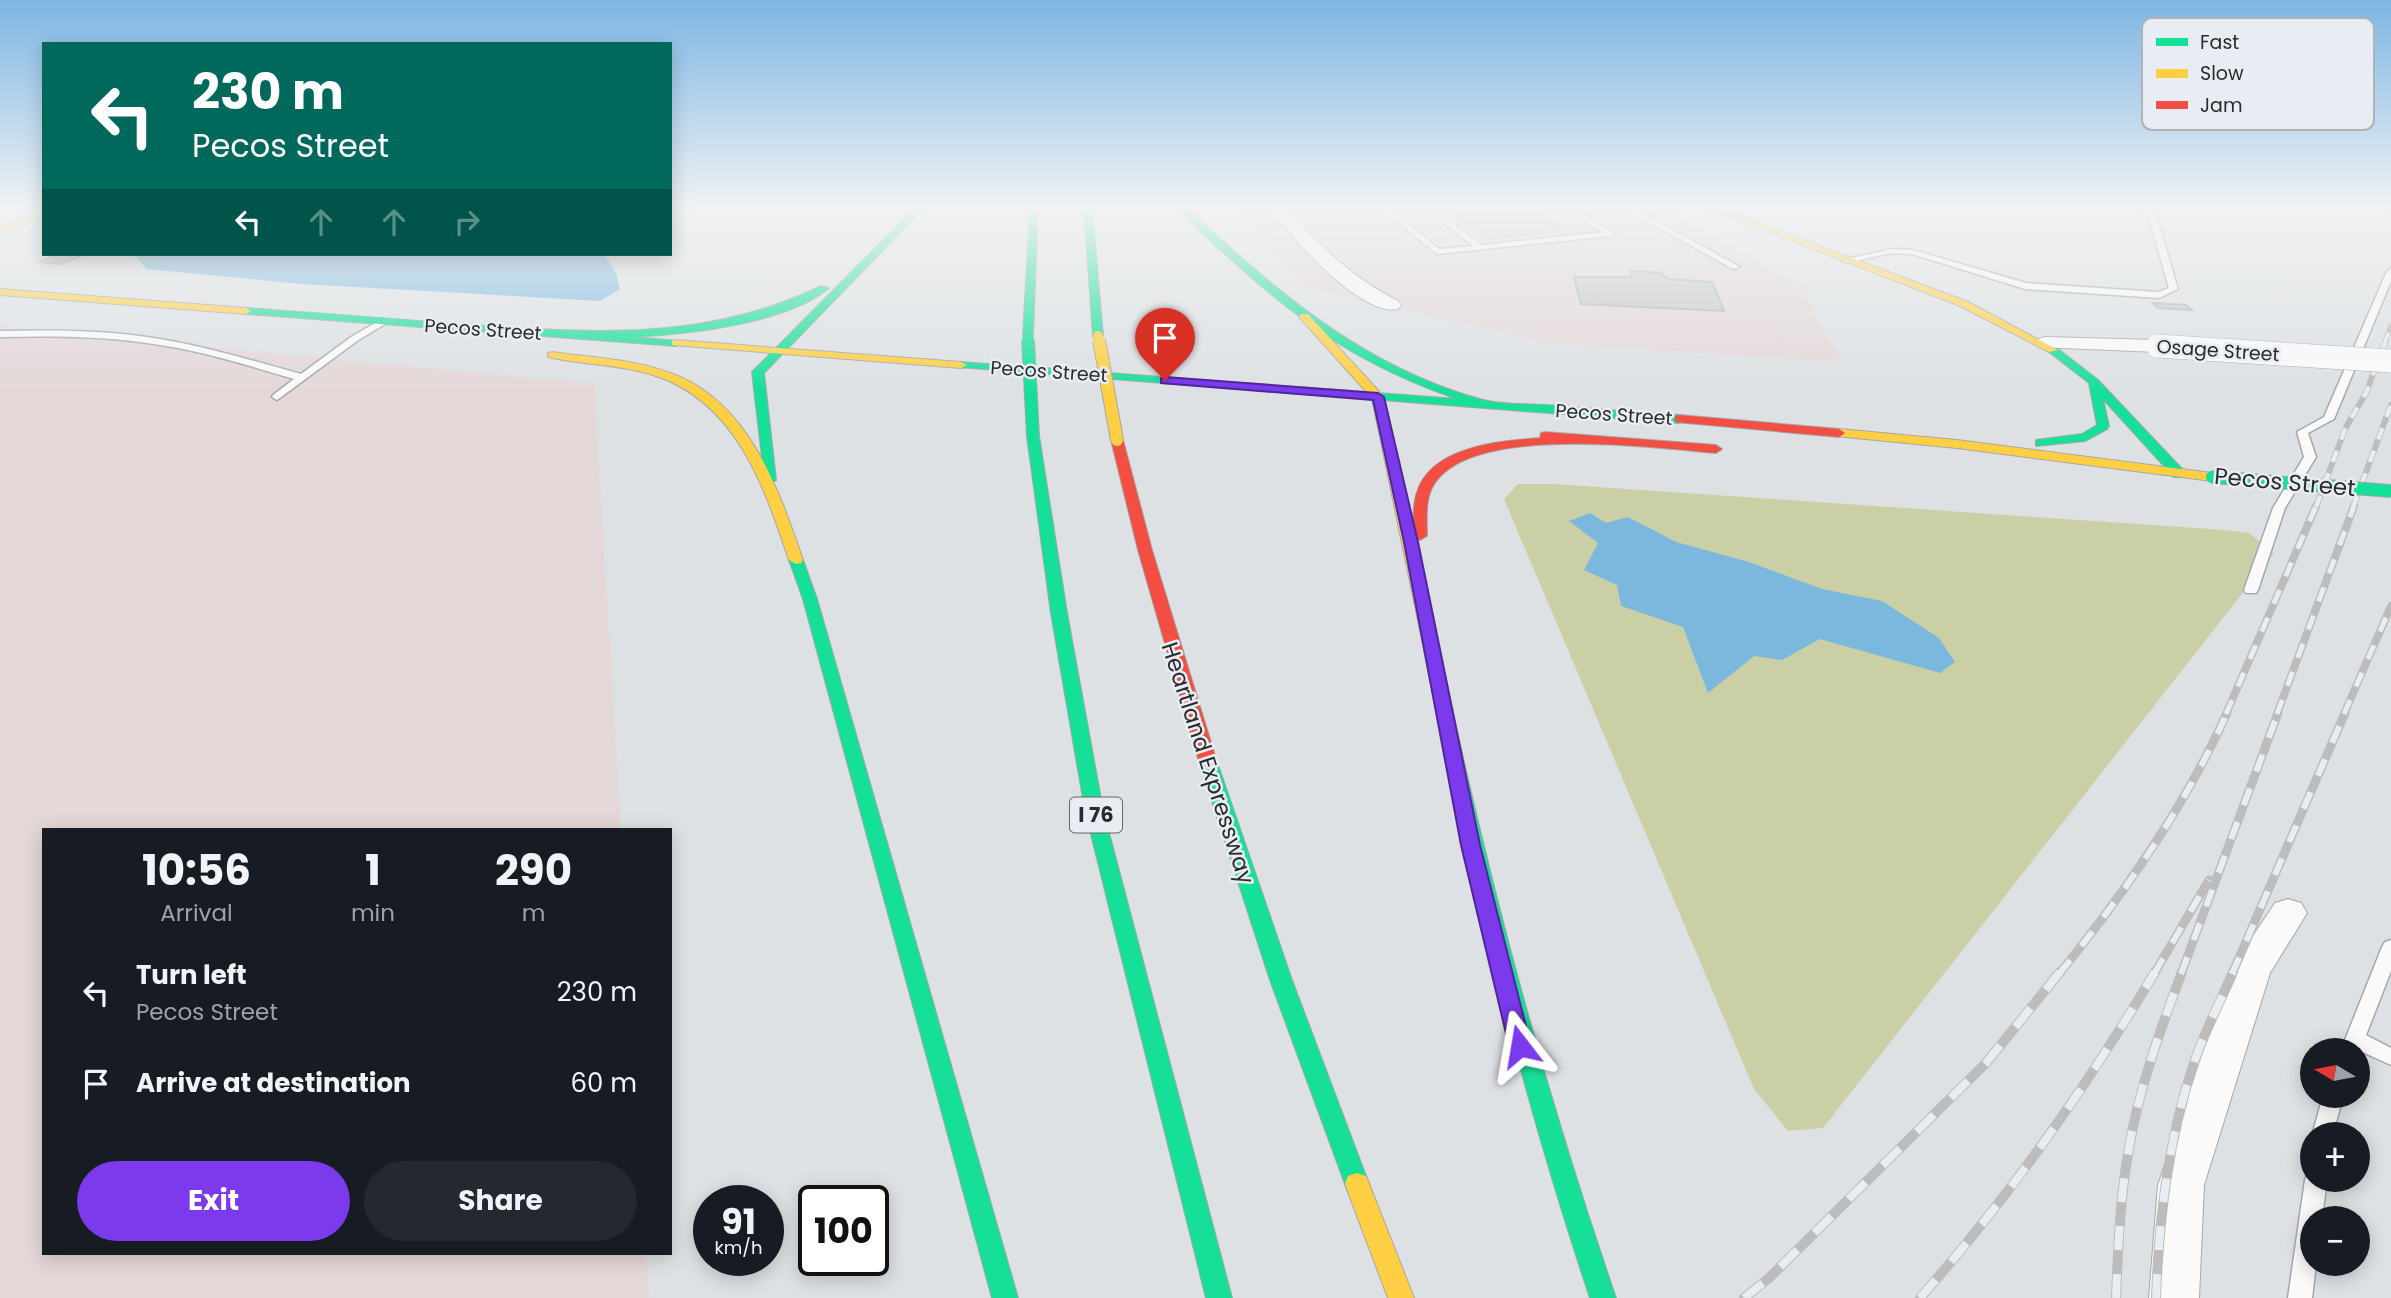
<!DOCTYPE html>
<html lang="en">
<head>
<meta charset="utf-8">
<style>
	:root { --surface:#171b24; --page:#242831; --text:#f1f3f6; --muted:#9ea1a6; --accent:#7c3aed }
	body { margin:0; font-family:Poppins,sans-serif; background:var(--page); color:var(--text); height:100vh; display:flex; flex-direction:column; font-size:26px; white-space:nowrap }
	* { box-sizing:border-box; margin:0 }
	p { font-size:23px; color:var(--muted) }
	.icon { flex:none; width:38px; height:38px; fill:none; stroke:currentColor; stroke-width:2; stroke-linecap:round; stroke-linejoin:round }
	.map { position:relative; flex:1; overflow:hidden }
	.details { position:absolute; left:42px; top:828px; width:630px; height:427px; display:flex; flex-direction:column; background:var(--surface); border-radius:0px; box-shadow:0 4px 18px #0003 }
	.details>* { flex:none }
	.guide { position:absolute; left:42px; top:42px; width:630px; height:214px; border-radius:0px; box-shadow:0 4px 18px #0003; background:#00695c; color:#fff; overflow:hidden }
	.needle { width:46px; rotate:280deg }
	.fabs { position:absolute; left:2300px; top:1038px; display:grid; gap:14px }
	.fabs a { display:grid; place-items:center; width:70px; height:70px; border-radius:50%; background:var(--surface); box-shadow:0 4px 18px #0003; font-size:35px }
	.speed { position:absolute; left:693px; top:1185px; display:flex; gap:14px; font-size:35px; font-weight:700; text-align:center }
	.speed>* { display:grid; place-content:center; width:91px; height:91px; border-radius:50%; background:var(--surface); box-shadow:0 4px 18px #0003; line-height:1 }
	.speed small { font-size:18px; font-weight:400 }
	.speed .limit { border:4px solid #111; border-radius:10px; background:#fff; color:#111 }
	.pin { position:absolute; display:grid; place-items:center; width:60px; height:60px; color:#fff; margin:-72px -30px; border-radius:50% 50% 50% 0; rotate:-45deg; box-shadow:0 0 7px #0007 }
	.pin .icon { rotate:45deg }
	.me { position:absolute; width:77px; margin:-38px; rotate:346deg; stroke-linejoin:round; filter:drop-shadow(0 0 5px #0008) }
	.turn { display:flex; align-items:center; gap:24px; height:147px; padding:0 35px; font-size:32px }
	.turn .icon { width:91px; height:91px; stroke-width:2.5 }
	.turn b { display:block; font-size:49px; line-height:60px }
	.lanes { display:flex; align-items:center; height:66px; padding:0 35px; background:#0003; justify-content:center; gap:35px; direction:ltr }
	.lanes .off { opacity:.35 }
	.eta { display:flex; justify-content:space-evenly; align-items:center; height:119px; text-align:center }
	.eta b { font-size:42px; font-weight:700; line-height:49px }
	.button { display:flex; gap:14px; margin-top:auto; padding:14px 35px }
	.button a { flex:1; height:80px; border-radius:42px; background:var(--accent); color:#fff; font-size:28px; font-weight:700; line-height:80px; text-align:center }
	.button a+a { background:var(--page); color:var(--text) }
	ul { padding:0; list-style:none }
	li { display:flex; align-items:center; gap:21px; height:91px; padding:0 35px }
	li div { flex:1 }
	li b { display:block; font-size:26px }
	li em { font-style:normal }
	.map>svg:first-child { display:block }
</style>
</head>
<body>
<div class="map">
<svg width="2391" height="1298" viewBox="0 0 2391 1298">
	<rect width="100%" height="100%" fill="#dee1e4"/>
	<path fill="#e4d7d8" d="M 1239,209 L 1667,209 L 1801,286 L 1842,362 L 1548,343 L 1302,286 Z
		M 0,327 L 594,384 L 621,829 L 44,830 L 44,1253 L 646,1253 L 649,1298 L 0,1298 Z"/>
	<path fill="#cbcfa5" d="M 1518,484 L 1554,484 L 2225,530 L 2249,533 L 2274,553 L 1823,1128 L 1788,1131 L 1754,1089 L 1504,499 Z"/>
	<path fill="#7cb8de" d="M 134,254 L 604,254 L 616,273 L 620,289 L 600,301 L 302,284 L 146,269 Z
		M 1590,513 L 1606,523 L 1628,517 L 1676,542 L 1749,562 L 1822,589 L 1882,601 L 1939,638 L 1955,662 L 1940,673 L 1820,639 L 1782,660 L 1754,656 L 1708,693 L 1683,627 L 1621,606 L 1617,585 L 1584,570 L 1598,543 L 1569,521 Z"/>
	<path fill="#c9c9cc" stroke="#b4b4b6" stroke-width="2" d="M 1446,209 L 1529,209 L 1563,230 L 1491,239 Z
		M 60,254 L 85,254 L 60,264 L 39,262 Z
		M 1631,271 L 1661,273 L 1668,279 L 1712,282 L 1724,311 L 1581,304 L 1574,277 L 1632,277 Z
		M 2153,303 L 2186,305 L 2192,310 L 2158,308 Z"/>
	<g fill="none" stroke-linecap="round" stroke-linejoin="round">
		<g stroke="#a5a7aa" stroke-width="3">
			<path id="lane" d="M 1381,209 L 1390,209 L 1439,249 L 1473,246 L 1444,223 L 1444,219 L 1447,219 L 1482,245 L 1603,232 L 1564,209 L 1573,209 L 1615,234 L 1611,236 L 1437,254 Z
				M 1625,209 L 1635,209 L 1740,267 L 1733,269 Z
				M 2142,209 L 2150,209 L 2157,218 L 2178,289 L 2159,298 L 2025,289 L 1912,254 L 1892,253 L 1846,263 L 1842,260 L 1892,249 L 1913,250 L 2026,283 L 2158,292 L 2169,288 L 2149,218 Z
				M 2391,268 L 2391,281 L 2334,419 L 2308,433 L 2316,457 L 2285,508 L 2258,590 L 2256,593 L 2246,593 L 2244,590 L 2273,508 L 2304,457 L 2297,432 L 2324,417 L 2387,271 Z
				M 382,319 L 390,321 L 357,341 L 277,400 L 272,397 L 273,395 L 294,379 C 250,366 206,352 160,345 C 107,336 53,336 0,337 L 0,331 C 54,330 107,330 160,339 C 208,347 254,361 301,374 L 351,337 Z
				M 2391,940 L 2391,971 L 2366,1035 L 2391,1048 L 2391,1065 L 2360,1051 L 2357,1056 L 2357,1050 L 2341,1050 L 2382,947 L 2385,942 Z
				M 2323,1096 L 2343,1096 L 2333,1134 L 2312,1135 Z
				M 2312,1172 L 2312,1180 L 2327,1180 L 2322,1218 L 2312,1218 L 2312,1264 L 2316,1264 L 2312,1298 L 2288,1298 L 2305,1180 L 2308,1173 Z"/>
		</g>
		<g stroke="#a5a7aa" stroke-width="2">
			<path id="street" d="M 1271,209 L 1288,209 C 1320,247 1353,278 1398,301 L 1401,305 L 1398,309 C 1362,318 1290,236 1271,209 Z
				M 2045,337 L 2158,340 L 2168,346 L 2158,352 L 2038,347 L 2035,343 L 2038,339 Z
				M 2288,899 L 2301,903 L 2307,913 L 2270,973 L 2204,1185 L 2199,1298 L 2149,1298 L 2158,1185 L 2231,969 L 2275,903 Z"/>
		</g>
		<g stroke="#a5a7aa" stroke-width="2">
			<path id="fast" d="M 914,209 L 923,209 L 764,373 L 776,480 L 770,484 L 765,483 L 752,372 Z
				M 1030,209 L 1038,209 L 1033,334 L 1028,337 L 1023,334 Z
				M 1084,209 L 1092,209 L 1103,336 L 1098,339 L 1093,336 Z
				M 1179,209 L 1188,209 C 1275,291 1365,368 1483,400 C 1503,405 1526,404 1547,405 C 1591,409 1635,412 1679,415 L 1685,419 L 1679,423 L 957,367 L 957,363 L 961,362 L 1457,399 C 1365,367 1305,327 1233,261 C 1215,245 1195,228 1179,209 Z
				M 821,286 L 829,288 C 786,324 688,334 633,337 L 680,341 L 680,345 L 676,346 L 246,314 L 241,311 L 246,308 C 317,313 388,318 459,324 C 585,333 704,343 821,286 Z
				M 2049,348 L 2057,348 L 2098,380 L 2184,471 L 2184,477 L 2174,477 L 2103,399 L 2109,426 L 2107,429 L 2085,441 L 2036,446 L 2036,440 L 2082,434 L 2097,425 L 2089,383 L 2049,352 Z
				M 1033,432 L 1039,436 L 1067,613 L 1103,810 L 1232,1298 L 1206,1298 L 1085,810 L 1051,613 L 1027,436 Z
				M 796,556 L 803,560 L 817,599 L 1018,1298 L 992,1298 L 803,599 L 789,560 Z
				M 1447,717 L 1455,722 C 1498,917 1551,1109 1616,1298 L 1590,1298 C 1527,1109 1478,917 1439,722 Z
				M 1208,756 L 1214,758 L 1217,762 L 1292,980 L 1369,1184 L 1366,1192 L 1357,1195 L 1348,1192 L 1345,1184 L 1270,980 L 1199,762 L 1202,758 Z"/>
		</g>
		<g stroke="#a5a7aa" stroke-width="2">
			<path id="slow" d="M 1710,209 L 1722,209 L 1968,302 L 2058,350 L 2049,352 L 1960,306 Z
				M 44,211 L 44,217 L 0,233 L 0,227 Z
				M 0,289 L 246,308 L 251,311 L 246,314 L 0,295 Z
				M 1300,314 L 1308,314 L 1384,397 L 1455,722 L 1453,726 L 1447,727 L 1439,722 L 1372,398 L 1300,318 Z
				M 676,340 L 961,362 L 967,365 L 961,368 L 672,345 L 672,341 Z
				M 552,352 C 594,358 638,359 678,376 C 751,407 779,491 803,560 L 801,563 L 796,564 L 789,560 C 764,486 736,401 653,375 C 619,364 583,365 548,357 L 548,353 Z
				M 1839,429 L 1957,440 L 2212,473 L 2218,477 L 2212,481 L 1957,448 L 1835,436 L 1833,433 Z
				M 1357,1173 L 1366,1176 L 1414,1298 L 1388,1298 L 1345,1184 L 1348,1176 Z"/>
		</g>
		<g stroke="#a5a7aa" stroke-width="2">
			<path id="jam" d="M 1679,415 L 1839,429 L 1845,433 L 1839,437 L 1675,422 L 1675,416 Z
				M 1545,432 L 1716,445 L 1722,449 L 1716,453 C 1654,448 1465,422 1432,488 C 1425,502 1427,521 1427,536 L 1420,540 L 1415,539 L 1413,536 C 1414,522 1412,506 1417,492 C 1432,446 1500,441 1540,438 L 1541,433 Z
				M 1117,436 L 1123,440 L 1152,550 L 1217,762 L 1214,766 L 1202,766 L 1199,762 L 1138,550 L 1111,440 Z"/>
		</g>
		<use href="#lane" fill="#fafafb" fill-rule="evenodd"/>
		<use href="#street" fill="#fafafb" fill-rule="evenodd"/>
		<use href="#fast" fill="#16e098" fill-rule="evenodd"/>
		<use href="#slow" fill="#ffcf43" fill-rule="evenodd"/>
		<use href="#jam" fill="#f24e42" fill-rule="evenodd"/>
		<g stroke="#bcbcbd" stroke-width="5">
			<path id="rail-far4" d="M 2385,342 L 2391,326"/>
		</g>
		<g stroke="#bcbcbd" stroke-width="6">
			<path id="rail-far3" d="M 2316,507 L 2345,429 L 2366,393 L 2386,340
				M 2353,507 L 2391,405"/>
		</g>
		<g stroke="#bcbcbd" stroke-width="8">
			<path id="rail-far2" d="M 2226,714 L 2316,506
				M 2277,714 L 2354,506
				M 2344,714 L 2391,606"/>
		</g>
		<g stroke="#bcbcbd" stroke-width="9">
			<path id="rail-far1" d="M 2059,974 C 2124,894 2185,807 2227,713
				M 2154,974 L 2209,880
				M 2181,974 L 2278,713
				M 2232,974 L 2345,713"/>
		</g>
		<g stroke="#bcbcbd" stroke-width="10">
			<path id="rail" d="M 1744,1298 L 1769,1278 L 1986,1063 L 2060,972
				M 1920,1298 C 2009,1197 2086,1088 2155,972
				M 2116,1298 C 2118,1248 2120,1197 2129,1148 C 2139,1088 2161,1028 2182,972
				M 2156,1298 C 2159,1219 2168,1141 2193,1066 C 2203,1034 2220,1003 2233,972"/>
		</g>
		<use href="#rail-far4" stroke="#e8edf4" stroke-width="3.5" stroke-dasharray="10" stroke-linecap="butt"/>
		<use href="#rail-far3" stroke="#e8edf4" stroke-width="4.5" stroke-dasharray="12" stroke-linecap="butt"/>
		<use href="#rail-far2" stroke="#e8edf4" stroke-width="5" stroke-dasharray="15" stroke-linecap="butt"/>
		<use href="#rail-far1" stroke="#e8edf4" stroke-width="6" stroke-dasharray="18" stroke-linecap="butt"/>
		<use href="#rail" stroke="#e8edf4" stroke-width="8" stroke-dasharray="24" stroke-linecap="butt"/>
		<g stroke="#a5a7aa" stroke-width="24" stroke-linecap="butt">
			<path id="street-bridge" d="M 2158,346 L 2391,361"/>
		</g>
		<g stroke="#a5a7aa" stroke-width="11" stroke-linecap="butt">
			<path id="fast-bridge-far1" d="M 1028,334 L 1028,342"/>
		</g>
		<g stroke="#a5a7aa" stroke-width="14" stroke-linecap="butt">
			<path id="fast-bridge" d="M 1028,340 L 1033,436
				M 2212,477 L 2391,491"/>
		</g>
		<g stroke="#a5a7aa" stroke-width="11" stroke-linecap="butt">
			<path id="slow-bridge-far1" d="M 1098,336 L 1099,342"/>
		</g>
		<g stroke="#a5a7aa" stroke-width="14" stroke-linecap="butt">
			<path id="slow-bridge" d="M 1099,340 L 1117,440"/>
		</g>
		<use href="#street-bridge" stroke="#fafafb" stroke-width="23"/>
		<use href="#fast-bridge-far1" stroke="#16e098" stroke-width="10"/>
		<use href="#fast-bridge" stroke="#16e098" stroke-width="12"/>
		<use href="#slow-bridge-far1" stroke="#ffcf43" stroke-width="10"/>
		<use href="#slow-bridge" stroke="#ffcf43" stroke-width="12"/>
	</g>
	<linearGradient id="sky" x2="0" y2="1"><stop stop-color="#7db6e4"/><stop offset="0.53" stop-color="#f0f2f3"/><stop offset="1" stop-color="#f0f2f3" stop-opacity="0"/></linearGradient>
	<rect width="2391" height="391" fill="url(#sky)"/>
	<path fill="#7c3aed" stroke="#51269a" stroke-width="2" d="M 1165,377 L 1378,393 L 1384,397 L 1418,542 L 1480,845 L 1531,1046 L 1528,1053 L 1520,1055 L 1512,1053 L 1509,1046 L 1461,845 L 1404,542 L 1373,400 L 1161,383 L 1161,378 Z"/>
	<g text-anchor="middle" stroke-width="5" stroke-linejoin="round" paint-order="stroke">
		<g font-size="19" fill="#292b2e" stroke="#e8edf4">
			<text transform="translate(483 329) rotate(4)" y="7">Pecos Street</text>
			<text transform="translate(2218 350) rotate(4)" y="7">Osage Street</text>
			<text transform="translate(1049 371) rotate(4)" y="7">Pecos Street</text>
			<text transform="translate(1614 414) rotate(4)" y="7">Pecos Street</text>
		</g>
		<rect fill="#e8edf4" stroke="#626569" stroke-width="2" x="1070" y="797.5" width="52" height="35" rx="5"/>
		<g font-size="21" font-weight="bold" fill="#292b2e">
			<text x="1096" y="822">I 76</text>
		</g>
		<g font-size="23" fill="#292b2e" stroke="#e8edf4">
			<text transform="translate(2285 482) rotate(5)" y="8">Pecos Street</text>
			<text transform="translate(1208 763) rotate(72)" y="8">Heartland Expressway</text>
		</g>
	</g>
	<rect x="2142" y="18" width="232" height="112" rx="10" fill="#e8edf4" stroke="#afb3b9" stroke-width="2"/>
	<rect x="2156" y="38" width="32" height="8" fill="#16e098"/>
	<rect x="2156" y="69" width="32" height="9" fill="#ffcf43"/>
	<rect x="2156" y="101" width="32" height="8" fill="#f24e42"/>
	<g font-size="19" fill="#292b2e">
		<text x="2200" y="49">Fast</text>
		<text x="2200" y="80">Slow</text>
		<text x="2200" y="112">Jam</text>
	</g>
</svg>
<div class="fabs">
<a><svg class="needle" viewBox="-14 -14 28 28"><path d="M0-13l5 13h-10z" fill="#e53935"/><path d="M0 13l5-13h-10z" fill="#9ea1a6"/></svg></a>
<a>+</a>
<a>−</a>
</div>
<div class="speed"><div>91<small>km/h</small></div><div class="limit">100</div></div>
<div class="pin" style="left:1165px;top:380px;background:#d93025"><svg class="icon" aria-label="arrive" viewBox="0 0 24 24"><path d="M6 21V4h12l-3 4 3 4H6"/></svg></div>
<svg class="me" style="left:1520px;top:1046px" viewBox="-20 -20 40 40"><path d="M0-17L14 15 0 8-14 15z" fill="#7c3aed" stroke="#fff" stroke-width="4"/></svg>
<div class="guide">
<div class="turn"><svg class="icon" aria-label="left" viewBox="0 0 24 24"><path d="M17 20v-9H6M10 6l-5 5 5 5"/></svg><div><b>230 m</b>Pecos Street</div></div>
<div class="lanes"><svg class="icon" aria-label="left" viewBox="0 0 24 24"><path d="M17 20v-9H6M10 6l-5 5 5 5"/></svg><svg class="icon off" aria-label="ahead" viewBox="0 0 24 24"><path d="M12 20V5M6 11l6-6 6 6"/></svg><svg class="icon off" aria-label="ahead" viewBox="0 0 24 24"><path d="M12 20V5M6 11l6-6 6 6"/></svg><svg class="icon off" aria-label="right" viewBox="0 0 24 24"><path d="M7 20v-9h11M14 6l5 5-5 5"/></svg></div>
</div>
<section class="details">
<div class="eta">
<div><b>10:56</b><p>Arrival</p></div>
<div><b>1</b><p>min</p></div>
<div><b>290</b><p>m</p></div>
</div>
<ul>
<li><svg class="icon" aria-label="left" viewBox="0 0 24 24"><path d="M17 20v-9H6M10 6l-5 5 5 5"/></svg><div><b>Turn left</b><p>Pecos Street</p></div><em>230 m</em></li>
<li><svg class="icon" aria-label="arrive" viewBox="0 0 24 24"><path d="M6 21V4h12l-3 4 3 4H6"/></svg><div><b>Arrive at destination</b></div><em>60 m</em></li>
</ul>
<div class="button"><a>Exit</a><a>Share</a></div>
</section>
</div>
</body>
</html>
